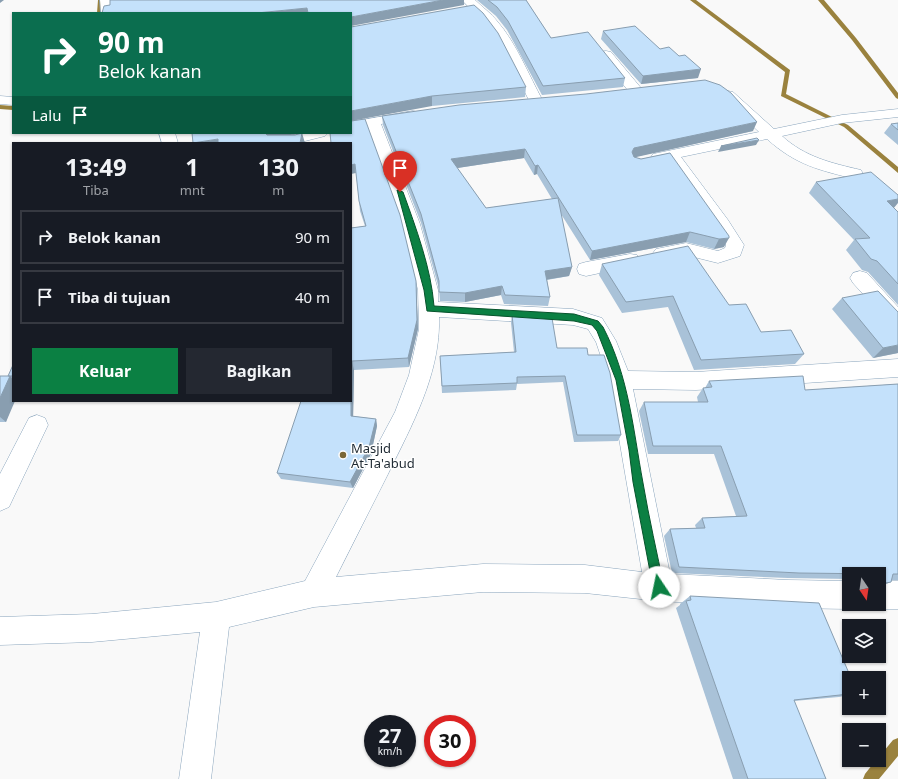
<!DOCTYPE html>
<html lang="id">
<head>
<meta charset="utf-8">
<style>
	:root { --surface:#171b24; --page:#242831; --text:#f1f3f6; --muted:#9ea1a6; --line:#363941; --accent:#0b8043 }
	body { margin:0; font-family:"Noto Sans",sans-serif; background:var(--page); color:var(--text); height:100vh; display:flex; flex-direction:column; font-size:15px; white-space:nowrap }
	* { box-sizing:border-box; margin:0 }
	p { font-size:13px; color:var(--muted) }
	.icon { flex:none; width:22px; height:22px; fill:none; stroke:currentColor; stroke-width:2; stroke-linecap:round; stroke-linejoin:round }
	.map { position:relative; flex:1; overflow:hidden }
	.sheet { position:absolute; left:12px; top:142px; width:340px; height:260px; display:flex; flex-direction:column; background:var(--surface); border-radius:0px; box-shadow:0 1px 3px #0004 }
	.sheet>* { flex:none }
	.hud { position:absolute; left:12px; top:12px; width:340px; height:122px; border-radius:0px; box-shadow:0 1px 3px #0004; background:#0b6e4f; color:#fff; overflow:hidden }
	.needle { width:26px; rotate:167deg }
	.tools { position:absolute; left:842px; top:567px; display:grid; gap:8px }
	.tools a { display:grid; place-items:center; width:44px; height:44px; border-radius:0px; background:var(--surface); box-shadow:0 1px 3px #0004; font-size:20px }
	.speed { position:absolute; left:364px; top:715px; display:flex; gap:8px; font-size:20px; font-weight:700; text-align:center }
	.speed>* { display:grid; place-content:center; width:52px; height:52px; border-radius:50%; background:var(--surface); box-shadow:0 1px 3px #0004; line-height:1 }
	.speed small { font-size:10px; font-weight:400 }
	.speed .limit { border:6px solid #d22; background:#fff; color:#111 }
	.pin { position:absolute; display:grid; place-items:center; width:34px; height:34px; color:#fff; margin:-41px -17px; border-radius:50% 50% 50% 0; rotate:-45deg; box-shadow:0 0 4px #0007 }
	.pin .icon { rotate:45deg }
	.me { position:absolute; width:44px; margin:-22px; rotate:349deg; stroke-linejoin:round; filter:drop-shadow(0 0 3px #0008) }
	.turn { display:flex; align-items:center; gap:14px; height:84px; padding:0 20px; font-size:18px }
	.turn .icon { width:52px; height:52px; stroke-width:2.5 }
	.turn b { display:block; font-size:28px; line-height:34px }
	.then { display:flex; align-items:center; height:38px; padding:0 20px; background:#0003; gap:8px; font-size:15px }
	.eta { display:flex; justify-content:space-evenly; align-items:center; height:68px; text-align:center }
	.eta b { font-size:24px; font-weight:700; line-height:28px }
	.button { display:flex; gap:8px; margin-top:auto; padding:8px 20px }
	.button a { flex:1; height:46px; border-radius:0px; background:var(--accent); color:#fff; font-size:16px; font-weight:700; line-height:46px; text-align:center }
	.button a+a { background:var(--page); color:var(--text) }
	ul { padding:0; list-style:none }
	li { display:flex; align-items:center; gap:12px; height:54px; margin:0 8px 6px; padding:0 12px; border:2px solid var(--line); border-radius:0px }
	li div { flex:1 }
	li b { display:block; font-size:15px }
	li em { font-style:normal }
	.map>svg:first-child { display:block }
</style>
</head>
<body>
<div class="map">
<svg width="898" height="779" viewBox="0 0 898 779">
	<rect width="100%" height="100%" fill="#f9f9f9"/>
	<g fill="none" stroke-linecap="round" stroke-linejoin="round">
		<path fill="#9a823e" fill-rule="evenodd" d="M 98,0 L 104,0 L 103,13 L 97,13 Z
			M 690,0 L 696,0 L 790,70 L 786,94 L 848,125 L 898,167 L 898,173 L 844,127 L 781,96 L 785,72 Z
			M 818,0 L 824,0 L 856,38 L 898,93 L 898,99 L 896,98 L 852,40 Z
			M 0,105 L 13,106 L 13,110 L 0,109 Z
			M 898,738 L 898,756 L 879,779 L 863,779 L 865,774 L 876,760 L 879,760 L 879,757 L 893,740 Z"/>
		<g stroke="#8aa5bd" stroke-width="1">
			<path id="street" d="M 100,0 L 112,0 L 113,13 L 101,13 Z
				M 462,0 L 475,0 C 482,7 491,13 497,21 C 517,44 528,74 543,101 L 541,104 L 531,104 L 494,33 Z
				M 606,51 L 611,52 L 641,88 L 643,91 L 641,94 L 631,94 L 601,58 L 599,55 L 601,52 Z
				M 728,91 L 733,92 L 774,129 L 842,115 L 898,109 L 898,117 L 842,123 L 782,136 C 805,157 831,163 861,170 L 863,174 L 861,178 L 855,179 C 819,170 796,165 767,139 L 681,157 L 728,220 L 744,245 L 740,256 L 718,263 L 686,255 L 662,259 L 656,257 L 653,253 L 656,249 L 686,243 L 718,251 L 725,248 L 726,245 L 667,160 L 659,162 L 653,160 L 651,157 L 653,154 L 759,132 L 723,98 L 721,95 L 723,92 Z
				M 0,96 L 13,97 L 13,105 L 0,104 Z
				M 413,111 L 418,112 L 420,115 L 418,118 L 381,124 L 420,224 L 438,290 L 438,302 L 573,309 L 602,318 L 616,341 L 628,371 L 696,372 L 898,359 L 898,377 L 696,390 L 633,389 L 670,574 L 788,580 L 849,581 L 849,604 L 859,604 L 849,609 L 788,608 L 659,601 L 585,593 L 483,592 L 314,607 L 229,627 L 211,779 L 179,779 L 200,632 L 92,642 L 0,645 L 0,617 L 92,614 L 216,602 L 305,581 L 395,412 L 409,375 L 419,329 L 418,290 L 402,224 L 367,127 L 351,130 L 351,122 ZM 439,317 L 573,325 L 588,329 L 596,342 L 609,380 L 642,572 L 585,565 L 483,564 L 336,577 C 353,543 371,508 388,474 C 412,425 441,373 439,317 Z
				M 159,133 L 175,133 L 178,143 L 162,143 Z
				M 301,133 L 328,133 L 325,136 L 297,143 L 270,143 L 273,140 Z
				M 630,254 L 637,255 L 639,260 L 637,265 L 586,276 L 579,274 L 577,269 L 579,264 L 586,262 Z
				M 860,271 L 867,273 L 898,307 L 898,328 L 891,325 L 853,283 L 850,278 L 853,273 Z
				M 37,415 L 45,418 L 48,425 L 9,507 L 0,511 L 0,474 L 29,418 Z
				M 879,581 L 898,581 L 898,609 L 879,609 L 869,605 L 879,604 Z"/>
		</g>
		<use href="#street" fill="#fff" fill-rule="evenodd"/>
	</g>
	<path fill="#a9c2d8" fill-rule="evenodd" d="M 477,0 L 526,0 L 551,38 L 625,78 L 623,87 L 542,95 L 507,30 L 496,16 Z
		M 351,27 L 526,87 L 525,97 L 432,106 Z
		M 603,31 L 660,49 L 698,78 L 641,84 L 601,39 Z
		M 382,116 L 753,131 L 634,157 L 641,159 L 670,153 L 724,247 L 714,249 L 686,242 L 590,260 L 561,214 L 572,267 L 569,276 L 547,280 L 550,297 L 548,306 L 504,304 L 501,295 L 465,302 L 440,301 L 439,289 L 421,223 L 383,125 ZM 524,158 L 534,175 L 537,174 L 552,199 L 486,208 L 457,168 Z
		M 898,123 L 898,145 L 884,133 L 891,124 Z
		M 351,133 L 416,281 L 418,329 L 409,367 L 354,370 L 353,416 L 376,419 L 377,426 L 371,454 L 353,488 L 281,479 L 277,473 L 351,401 L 351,228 L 365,226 L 360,211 L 359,201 L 356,173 L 351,143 Z
		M 816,182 L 894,208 L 898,212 L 898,305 L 868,272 L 862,270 L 846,250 L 854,240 L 809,193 Z
		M 602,264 L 729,305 L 761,332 L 804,354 L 795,364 L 694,370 L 668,307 L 622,313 L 599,275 Z
		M 842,298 L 898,353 L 873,358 L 832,309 Z
		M 512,315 L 557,348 L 588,355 L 621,435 L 618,441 L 574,442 L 563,382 L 517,384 L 516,390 L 442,393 L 440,356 L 514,352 L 511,323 Z
		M 13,365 L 13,401 L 6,422 L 0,422 L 0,376 L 8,376 Z
		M 709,381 L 805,390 L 898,384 L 898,580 L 892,580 L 891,582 L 879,587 L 879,574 L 849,574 L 849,579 L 788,578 L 672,573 L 664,536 L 670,529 L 696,528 L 695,525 L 702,518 L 736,516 L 714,454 L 648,454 L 639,411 L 644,402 L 698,402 L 697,397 L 703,388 L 705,388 Z
		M 690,596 L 849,678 L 849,695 L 839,697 L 794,701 L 826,779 L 733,779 L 676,608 L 680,605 L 680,604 Z"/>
	<path fill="#899eb0" d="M 0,0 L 4,0 L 0,3 Z
		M 443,0 L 464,0 L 464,5 L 351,26 L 351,17 Z
		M 307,8 L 308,13 L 257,13 Z
		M 701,69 L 698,78 L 641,84 L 643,76 Z
		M 432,96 L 432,106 L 351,121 L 351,111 Z
		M 757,122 L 753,131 L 632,158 L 632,152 L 634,148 Z
		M 266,133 L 299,133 L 273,139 L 268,143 L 266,134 Z
		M 302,133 L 305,143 L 300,143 Z
		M 218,139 L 219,143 L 193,143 Z
		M 759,140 L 756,145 L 718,152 L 721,146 Z
		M 525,149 L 524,158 L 451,169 L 451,159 Z
		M 355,164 L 356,173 L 351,174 L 351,165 Z
		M 538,165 L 537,174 L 534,175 L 535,166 Z
		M 898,199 L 898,203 L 893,209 L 887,201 Z
		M 690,232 L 686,242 L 590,260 L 592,251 Z
		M 729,238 L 724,247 L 714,249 L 719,239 Z
		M 572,267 L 569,276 L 544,280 L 545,271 Z
		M 416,281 L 418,329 L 409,367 L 408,358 Z
		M 502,286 L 501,295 L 465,302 L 465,293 Z
		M 898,345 L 898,353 L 873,358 L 883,348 Z
		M 352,361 L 354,370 L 353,424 L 351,416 Z
		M 10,376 L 13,379 L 13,401 L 15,401 L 6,422 L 0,417 L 0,398 Z
		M 376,419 L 377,426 L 371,454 L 353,488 L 350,482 Z"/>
	<path fill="#c4e1fb" stroke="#899eb0" d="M 110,0 L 443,0 L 351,17 L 351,13 L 308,13 L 307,8 L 257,13 L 102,13 L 104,6 L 110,5 Z
		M 488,0 L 526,0 L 551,38 L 588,32 L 625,78 L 543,86 L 508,21 L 497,7 Z
		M 474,5 L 483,13 L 498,33 L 526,87 L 432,96 L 351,111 L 351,27 Z
		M 635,26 L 660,49 L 669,47 L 679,56 L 685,55 L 701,69 L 643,76 L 603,31 Z
		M 705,80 L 720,85 L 731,93 L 757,122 L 634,148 L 632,152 L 634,157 L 641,159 L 670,153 L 729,236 L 729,238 L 719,239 L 690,232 L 592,251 L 538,165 L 535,166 L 525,149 L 451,159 L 486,208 L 558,198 L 572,267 L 545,271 L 550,297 L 505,295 L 502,286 L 465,293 L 439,292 L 439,281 L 421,214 L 382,116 L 459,105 L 586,94 Z
		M 365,119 L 400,215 L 416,281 L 417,320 L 408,358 L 352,361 L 351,399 L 351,228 L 366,226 L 359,201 L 355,164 L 351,165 L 351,143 L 331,143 L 330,133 L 351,133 L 351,121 Z
		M 898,123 L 898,130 L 891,124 Z
		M 192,133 L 266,133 L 266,134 L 267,135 L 295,135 L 302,133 L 300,143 L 218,143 L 218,139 L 193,143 Z
		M 757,138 L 759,140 L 721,146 Z
		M 871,172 L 898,195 L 898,199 L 887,201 L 898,212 L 898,284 L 877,261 L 871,259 L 855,239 L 870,238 L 816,182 Z
		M 688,246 L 729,305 L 746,304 L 761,332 L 791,330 L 804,354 L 701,360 L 673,296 L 626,302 L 602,264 Z
		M 878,291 L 898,312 L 898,345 L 883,348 L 842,298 Z
		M 512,315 L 552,318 L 557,348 L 587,348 L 588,355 L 604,355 L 610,373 L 621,435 L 577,435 L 565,376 L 517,377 L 517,383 L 442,386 L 440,356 L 516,352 Z
		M 13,365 L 13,376 L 8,376 Z
		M 0,376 L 10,376 L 0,398 Z
		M 803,376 L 805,390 L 898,384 L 898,574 L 893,574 L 891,582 L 886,583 L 881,574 L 799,573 L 679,567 L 670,529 L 705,528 L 702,518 L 747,516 L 721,446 L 653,446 L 644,402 L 708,402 L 703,388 L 712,387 L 709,381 Z
		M 301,401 L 351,401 L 351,416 L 376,419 L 369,447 L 350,482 L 277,473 Z
		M 690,596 L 819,603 L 851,678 L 849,678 L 849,694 L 794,700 L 826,779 L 748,779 L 686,601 L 691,600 Z"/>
	<path fill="#0b8043" stroke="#07532c" d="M 397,190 L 403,192 C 416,228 431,268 434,306 L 574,314 L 598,321 L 603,327 C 629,377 633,429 643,483 C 649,518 657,553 664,587 L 663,591 L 659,593 L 655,591 L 653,587 L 633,482 L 629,450 L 616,380 L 597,331 L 592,325 L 574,321 L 427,311 L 424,290 Z"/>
	<circle fill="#7b6736" stroke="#fff" stroke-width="1.5" cx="343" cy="455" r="4"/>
	<g text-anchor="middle" stroke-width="3" stroke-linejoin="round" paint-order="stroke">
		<g font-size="13" fill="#1f2a33" stroke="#fff" text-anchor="start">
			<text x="351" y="453">Masjid<tspan x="351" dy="15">At-Ta'abud</tspan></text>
		</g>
	</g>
</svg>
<div class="tools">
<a><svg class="needle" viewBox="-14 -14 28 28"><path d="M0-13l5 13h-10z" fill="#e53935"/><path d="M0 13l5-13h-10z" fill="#9ea1a6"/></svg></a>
<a><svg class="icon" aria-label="layers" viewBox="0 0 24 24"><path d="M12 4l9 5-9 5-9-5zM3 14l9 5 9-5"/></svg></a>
<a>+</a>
<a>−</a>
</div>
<div class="speed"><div>27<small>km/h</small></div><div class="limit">30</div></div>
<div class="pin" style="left:400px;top:192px;background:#d93025"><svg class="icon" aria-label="arrive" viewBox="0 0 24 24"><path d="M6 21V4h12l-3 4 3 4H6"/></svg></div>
<svg class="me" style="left:659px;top:587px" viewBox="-20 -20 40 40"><circle r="19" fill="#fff"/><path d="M0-13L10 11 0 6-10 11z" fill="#0b8043"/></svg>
<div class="hud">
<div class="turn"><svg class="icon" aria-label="right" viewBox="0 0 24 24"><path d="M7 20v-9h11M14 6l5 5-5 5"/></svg><div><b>90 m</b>Belok kanan</div></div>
<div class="then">Lalu<svg class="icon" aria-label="arrive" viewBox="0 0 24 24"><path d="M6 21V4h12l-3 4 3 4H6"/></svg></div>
</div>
<section class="sheet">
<div class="eta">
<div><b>13:49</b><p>Tiba</p></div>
<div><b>1</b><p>mnt</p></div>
<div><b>130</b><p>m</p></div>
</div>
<ul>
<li><svg class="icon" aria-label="right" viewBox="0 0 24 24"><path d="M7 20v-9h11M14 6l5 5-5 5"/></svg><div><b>Belok kanan</b></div><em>90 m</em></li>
<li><svg class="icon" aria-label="arrive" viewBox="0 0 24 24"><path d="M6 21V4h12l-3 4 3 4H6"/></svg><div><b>Tiba di tujuan</b></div><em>40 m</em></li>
</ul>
<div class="button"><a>Keluar</a><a>Bagikan</a></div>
</section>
</div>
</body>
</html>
